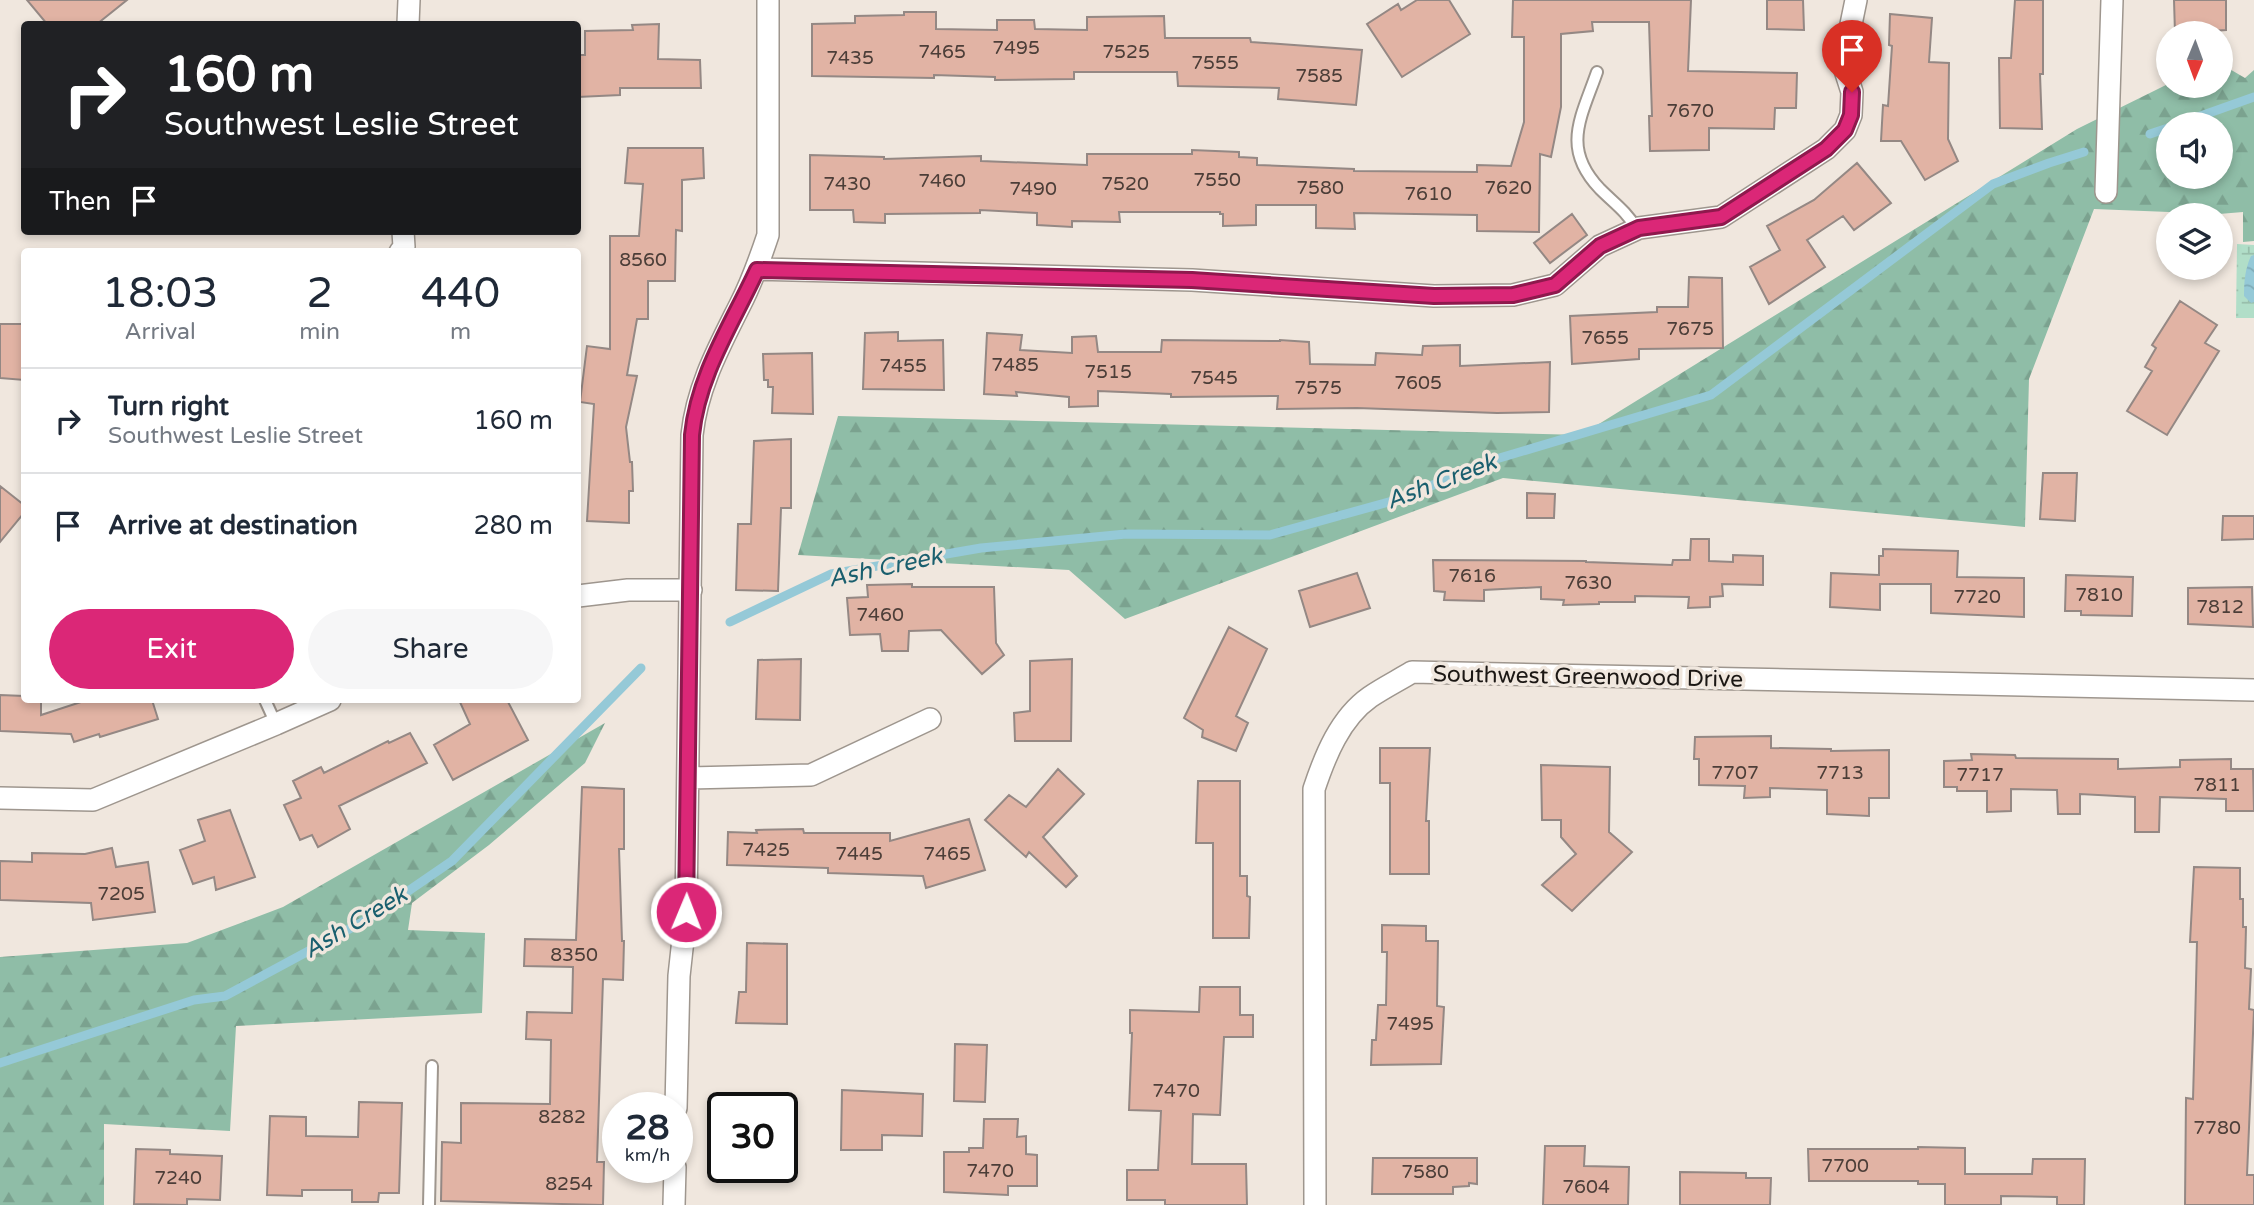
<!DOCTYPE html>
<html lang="en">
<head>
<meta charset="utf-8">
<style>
	:root { --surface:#fff; --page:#f6f6f7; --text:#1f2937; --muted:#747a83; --line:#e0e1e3; --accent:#db2777 }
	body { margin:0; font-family:"Varela Round",sans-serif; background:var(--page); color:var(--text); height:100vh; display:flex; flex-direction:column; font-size:26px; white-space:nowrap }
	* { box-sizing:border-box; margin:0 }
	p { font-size:23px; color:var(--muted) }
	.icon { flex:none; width:38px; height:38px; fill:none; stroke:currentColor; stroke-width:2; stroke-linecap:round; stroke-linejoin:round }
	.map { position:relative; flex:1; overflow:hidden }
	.drawer { position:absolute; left:21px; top:248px; width:560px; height:455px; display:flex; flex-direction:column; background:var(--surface); border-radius:7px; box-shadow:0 4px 10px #0003 }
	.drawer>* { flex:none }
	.guide { position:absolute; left:21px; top:21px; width:560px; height:214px; border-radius:7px; box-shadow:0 4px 10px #0003; background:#202124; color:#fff; overflow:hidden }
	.needle { width:46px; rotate:181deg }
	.fabs { position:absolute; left:2156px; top:21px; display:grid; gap:14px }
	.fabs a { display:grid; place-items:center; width:77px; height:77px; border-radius:50%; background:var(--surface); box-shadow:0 4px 10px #0003; font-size:35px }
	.speed { position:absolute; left:602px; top:1092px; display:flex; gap:14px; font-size:35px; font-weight:700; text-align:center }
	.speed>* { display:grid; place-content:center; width:91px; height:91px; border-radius:50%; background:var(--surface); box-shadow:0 4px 10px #0003; line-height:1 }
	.speed small { font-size:18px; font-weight:400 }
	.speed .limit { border:4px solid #111; border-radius:10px; background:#fff; color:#111 }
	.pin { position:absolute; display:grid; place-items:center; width:60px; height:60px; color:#fff; margin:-72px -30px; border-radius:50% 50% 50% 0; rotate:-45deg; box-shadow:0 0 7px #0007 }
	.pin .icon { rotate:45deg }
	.me { position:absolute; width:77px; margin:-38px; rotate:1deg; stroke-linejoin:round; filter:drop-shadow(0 0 5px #0008) }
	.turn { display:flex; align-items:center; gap:24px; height:147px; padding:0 28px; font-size:32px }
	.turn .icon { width:91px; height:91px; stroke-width:2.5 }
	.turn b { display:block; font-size:49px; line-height:60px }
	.then { display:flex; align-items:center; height:66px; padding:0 28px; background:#0003; gap:14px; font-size:26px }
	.eta { display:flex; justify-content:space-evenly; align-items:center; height:119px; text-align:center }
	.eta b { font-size:42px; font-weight:600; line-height:49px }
	.cta { display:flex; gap:14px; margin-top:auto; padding:14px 28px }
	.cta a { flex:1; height:80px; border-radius:42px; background:var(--accent); color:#fff; font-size:28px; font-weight:600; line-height:80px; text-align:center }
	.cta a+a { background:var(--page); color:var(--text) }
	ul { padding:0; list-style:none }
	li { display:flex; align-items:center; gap:21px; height:105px; padding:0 28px; border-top:2px solid var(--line) }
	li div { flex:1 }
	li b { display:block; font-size:26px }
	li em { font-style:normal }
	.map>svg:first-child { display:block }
</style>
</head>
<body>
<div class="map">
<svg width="2254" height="1205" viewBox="0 0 2254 1205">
	<defs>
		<pattern id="forest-firs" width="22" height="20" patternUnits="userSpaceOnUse" patternTransform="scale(1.75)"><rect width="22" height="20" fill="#8fbda7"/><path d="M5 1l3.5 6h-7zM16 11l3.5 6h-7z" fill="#7ba28f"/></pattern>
		<pattern id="wetland-marsh" width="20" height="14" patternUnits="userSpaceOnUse" patternTransform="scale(1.75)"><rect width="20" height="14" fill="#b1dec8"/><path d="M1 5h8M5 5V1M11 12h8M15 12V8" fill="none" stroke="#98beab"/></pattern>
		<pattern id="water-waves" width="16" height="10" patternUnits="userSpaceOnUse" patternTransform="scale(1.75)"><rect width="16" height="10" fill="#95c9d7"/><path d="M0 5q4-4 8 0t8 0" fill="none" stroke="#80acb8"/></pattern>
	</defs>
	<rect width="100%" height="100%" fill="#f0e7de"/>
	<path fill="url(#forest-firs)" fill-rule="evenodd" d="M 2221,64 L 2245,78 L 2254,70 L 2254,241 L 2243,242 L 2243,212 L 2219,214 L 2094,209 L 2029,379 L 2025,527 L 1503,478 L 1125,619 L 1069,570 L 798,555 L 838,416 L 1581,435 L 2077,129 L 2168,84 L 2221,86 ZM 2168,124 L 2221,124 L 2221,177 L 2168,177 Z
		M 605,723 L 585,763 L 489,845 L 412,903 L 408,930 L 485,933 L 482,1013 L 236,1026 L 230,1131 L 104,1124 L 104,1205 L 0,1205 L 0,957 L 187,943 L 283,907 Z"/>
	<path fill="url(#wetland-marsh)" d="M 2237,244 L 2254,245 L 2254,318 L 2236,318 Z"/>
	<path fill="url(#water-waves)" d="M 2254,255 L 2254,302 L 2251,303 L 2244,296 C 2244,281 2245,269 2251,256 Z"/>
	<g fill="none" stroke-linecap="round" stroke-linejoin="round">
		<path stroke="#95c9d7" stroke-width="9" d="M 2178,124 L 2254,97
			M 2150,134 L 2168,128
			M 730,622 L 831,574 L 981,548 L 1126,534 L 1270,535 L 1403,498 L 1486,462 L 1711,395 L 1993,184 L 2049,163 L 2084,152
			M 0,1063 L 194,1000 L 225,996 L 366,920 L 452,861 L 641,668"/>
	</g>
	<path fill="#e1b3a4" stroke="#948884" stroke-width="2" d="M 27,0 L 127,0 L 97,24 L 47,24 Z
		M 1417,0 L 1449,0 L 1470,34 L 1402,77 L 1367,24 L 1398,4 L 1401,10 Z
		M 1513,0 L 1691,0 L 1688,71 L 1797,73 L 1796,108 L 1775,108 L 1774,129 L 1709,128 L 1709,150 L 1650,151 L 1649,116 L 1652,116 L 1649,22 L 1592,22 L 1593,31 L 1561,34 L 1561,107 L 1551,157 L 1540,154 L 1539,232 L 1477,231 L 1477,215 L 1354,213 L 1355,229 L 1316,228 L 1316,205 L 1256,205 L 1256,225 L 1223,226 L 1223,214 L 1220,214 L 1220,212 L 1119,212 L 1120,222 L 1072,221 L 1072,227 L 1037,225 L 1037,213 L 980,210 L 980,213 L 885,214 L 885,223 L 854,222 L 853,210 L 810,210 L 810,155 L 884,157 L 884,159 L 981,156 L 981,161 L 1087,165 L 1087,154 L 1192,154 L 1192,150 L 1239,152 L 1239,157 L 1257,158 L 1257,165 L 1354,169 L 1354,171 L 1477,172 L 1477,165 L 1511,166 L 1524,122 L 1524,37 L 1512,37 Z
		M 1767,0 L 1803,0 L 1804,30 L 1767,29 Z
		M 2015,0 L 2043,0 L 2043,74 L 2040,74 L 2042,129 L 2000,128 L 1999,58 L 2011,58 Z
		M 2174,0 L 2226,0 L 2226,30 L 2212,31 L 2212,33 L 2175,33 Z
		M 904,12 L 936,12 L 936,29 L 997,30 L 997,20 L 1034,20 L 1035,29 L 1087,30 L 1087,17 L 1164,16 L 1165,38 L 1250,38 L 1251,42 L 1362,50 L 1356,105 L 1278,99 L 1279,88 L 1178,86 L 1177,72 L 1074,72 L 1074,79 L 995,80 L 995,77 L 934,75 L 934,78 L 812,76 L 812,24 L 855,23 L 855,16 L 904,15 Z
		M 1890,14 L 1932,18 L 1929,62 L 1949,63 L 1948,139 L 1958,161 L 1925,180 L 1901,141 L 1881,141 L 1883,105 L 1888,106 L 1892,46 L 1889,45 Z
		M 659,24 L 658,59 L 700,60 L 701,88 L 620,88 L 620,95 L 578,97 L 578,55 L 585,55 L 585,31 L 633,30 L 632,25 Z
		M 628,148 L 703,148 L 704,178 L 682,180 L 682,231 L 676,230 L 675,281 L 648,281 L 648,319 L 637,319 L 627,375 L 637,376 L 626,427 L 630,462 L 632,462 L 633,491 L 629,491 L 629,523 L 587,521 L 594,404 L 580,402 L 587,346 L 610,349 L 610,236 L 639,236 L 643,184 L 625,183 Z
		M 1857,163 L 1891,203 L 1854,230 L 1843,216 L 1807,240 L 1825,267 L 1769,304 L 1750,267 L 1780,250 L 1767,226 L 1814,200 Z
		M 1572,214 L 1587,235 L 1550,263 L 1534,243 Z
		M 1689,277 L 1722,278 L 1723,348 L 1639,349 L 1639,359 L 1572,364 L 1570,316 L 1657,312 L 1657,307 L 1688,307 Z
		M 2180,301 L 2217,325 L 2205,343 L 2219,351 L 2167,435 L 2127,411 L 2152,371 L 2145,367 L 2156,348 L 2152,345 Z
		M 0,324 L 24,324 L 24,380 L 0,378 Z
		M 898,332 L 898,341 L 943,340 L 944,390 L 863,389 L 865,333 Z
		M 987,333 L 1022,335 L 1020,350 L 1072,353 L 1072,337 L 1096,336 L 1098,352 L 1161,352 L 1162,340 L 1280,341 L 1280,340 L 1309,342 L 1310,364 L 1375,365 L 1376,353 L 1422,355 L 1423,346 L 1460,345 L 1460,366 L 1550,362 L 1549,412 L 1497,413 L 1357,408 L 1277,409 L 1278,396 L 1171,397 L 1171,394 L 1098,391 L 1098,406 L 1069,407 L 1069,397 L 1016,392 L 1017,396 L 984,394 Z
		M 812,353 L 813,414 L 772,413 L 773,387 L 768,387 L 768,380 L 764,380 L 763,354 Z
		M 791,439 L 791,508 L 781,508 L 778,591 L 736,590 L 738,524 L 751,524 L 754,441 Z
		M 2043,473 L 2077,473 L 2075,521 L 2040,519 Z
		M 0,486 L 24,505 L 24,513 L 0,542 Z
		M 1527,493 L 1555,494 L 1554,518 L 1527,518 Z
		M 2223,516 L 2254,516 L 2254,539 L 2222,540 Z
		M 1691,539 L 1709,539 L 1709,561 L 1733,562 L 1733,555 L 1763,556 L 1763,585 L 1722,584 L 1723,596 L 1710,597 L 1710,607 L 1688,608 L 1689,597 L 1635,596 L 1635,602 L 1599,602 L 1599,604 L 1563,605 L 1564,600 L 1541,599 L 1541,587 L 1484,590 L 1484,601 L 1444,600 L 1445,592 L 1434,591 L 1433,560 L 1586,561 L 1586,562 L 1672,565 L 1673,560 L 1690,560 Z
		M 1883,549 L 1958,551 L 1957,577 L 2024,578 L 2024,617 L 1931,613 L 1931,584 L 1880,584 L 1880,610 L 1830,607 L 1831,573 L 1879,575 L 1879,556 L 1883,556 Z
		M 1357,573 L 1370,608 L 1310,627 L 1299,591 Z
		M 2066,575 L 2133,577 L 2132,616 L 2081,615 L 2081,611 L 2065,611 Z
		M 912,584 L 912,587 L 994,587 L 996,643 L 1004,655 L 982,674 L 941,630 L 909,631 L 908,651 L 882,651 L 880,634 L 850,635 L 847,598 L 868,597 L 867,585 Z
		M 2252,587 L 2253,627 L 2188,624 L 2188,588 Z
		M 1229,627 L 1267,649 L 1236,716 L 1248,723 L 1236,751 L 1202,737 L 1203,730 L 1184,718 Z
		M 801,659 L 800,720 L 756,719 L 758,660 Z
		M 1072,659 L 1071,741 L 1015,741 L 1014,713 L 1030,711 L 1030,661 Z
		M 0,695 L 24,696 L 24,700 L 41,700 L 41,715 L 87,700 L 152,700 L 158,719 L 100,737 L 99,734 L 74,742 L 71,734 L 0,731 Z
		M 459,700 L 507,700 L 528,740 L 453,780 L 434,745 L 470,724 Z
		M 410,733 L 427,763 L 339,806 L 350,829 L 318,847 L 312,835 L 300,840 L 284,805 L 301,798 L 293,781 L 321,767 L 324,773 L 388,741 L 389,743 Z
		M 1771,736 L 1771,748 L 1831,749 L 1831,751 L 1889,750 L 1889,798 L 1869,798 L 1869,816 L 1827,814 L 1827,790 L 1770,788 L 1770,797 L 1744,798 L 1745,786 L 1699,785 L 1699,759 L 1694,759 L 1695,737 Z
		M 1380,748 L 1430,748 L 1426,821 L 1429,821 L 1429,874 L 1390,874 L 1390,783 L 1380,783 Z
		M 1971,754 L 2015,755 L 2016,758 L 2118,759 L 2118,769 L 2180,767 L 2180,760 L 2231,759 L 2231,769 L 2253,769 L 2254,811 L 2226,811 L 2226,799 L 2160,797 L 2159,832 L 2135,832 L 2135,797 L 2080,794 L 2080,814 L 2058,814 L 2057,790 L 2011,789 L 2011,811 L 1987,812 L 1987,791 L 1957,791 L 1957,787 L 1944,787 L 1944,761 L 1972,760 Z
		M 1541,765 L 1610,767 L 1609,832 L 1632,852 L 1572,911 L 1542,885 L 1576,854 L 1561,837 L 1561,820 L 1542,820 Z
		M 1058,769 L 1084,794 L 1043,837 L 1077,876 L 1066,887 L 1029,852 L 1026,857 L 985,820 L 1009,795 L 1026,807 Z
		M 1198,781 L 1240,781 L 1240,876 L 1247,876 L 1247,896 L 1250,897 L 1249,938 L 1213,938 L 1213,843 L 1196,843 Z
		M 582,787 L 624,789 L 624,849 L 619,849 L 622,941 L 624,941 L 623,980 L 603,979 L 597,1162 L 604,1162 L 603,1205 L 441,1201 L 442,1142 L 461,1143 L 461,1103 L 550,1104 L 551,1040 L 526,1039 L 527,1012 L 572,1013 L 573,967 L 524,966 L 525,939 L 576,940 Z
		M 230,810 L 255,877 L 216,890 L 214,877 L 193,884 L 180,850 L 205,841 L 198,820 Z
		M 969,819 L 985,870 L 926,888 L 923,876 L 828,873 L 828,868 L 727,865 L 728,832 L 757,833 L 756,830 L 803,829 L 804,833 L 890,833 L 890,841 Z
		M 112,848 L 116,867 L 148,862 L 155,912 L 93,920 L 91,903 L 0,900 L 0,861 L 32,862 L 32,853 L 85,854 Z
		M 2194,867 L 2240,868 L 2240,899 L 2243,899 L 2243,927 L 2246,927 L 2245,968 L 2251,969 L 2249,1009 L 2254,1010 L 2247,1175 L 2254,1175 L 2254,1205 L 2185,1205 L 2186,1098 L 2193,1099 L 2195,1026 L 2197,942 L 2190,942 Z
		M 1382,925 L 1426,926 L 1426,941 L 1438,941 L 1437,1006 L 1444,1007 L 1441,1064 L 1371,1065 L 1372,1040 L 1376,1040 L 1378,1005 L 1386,1005 L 1387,952 L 1382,952 Z
		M 747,943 L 787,944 L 787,1024 L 736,1023 L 739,992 L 746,992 Z
		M 1200,987 L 1240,987 L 1240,1015 L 1253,1015 L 1253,1037 L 1224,1037 L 1220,1115 L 1193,1114 L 1192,1164 L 1246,1164 L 1247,1205 L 1165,1205 L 1165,1200 L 1127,1200 L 1127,1170 L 1158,1170 L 1161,1111 L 1129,1110 L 1132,1033 L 1130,1033 L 1130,1010 L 1199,1012 Z
		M 955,1044 L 987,1045 L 985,1102 L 954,1101 Z
		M 842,1090 L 923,1094 L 922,1136 L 882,1135 L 882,1150 L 841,1150 Z
		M 359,1102 L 402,1103 L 399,1193 L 379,1193 L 378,1202 L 352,1202 L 352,1190 L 302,1190 L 302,1196 L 267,1195 L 270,1116 L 306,1117 L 306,1136 L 358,1137 Z
		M 984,1119 L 1018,1119 L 1017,1137 L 1026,1136 L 1026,1154 L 1037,1155 L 1037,1186 L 1008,1186 L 1008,1195 L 944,1192 L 944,1152 L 969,1152 L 969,1148 L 983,1148 Z
		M 1545,1146 L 1585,1146 L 1584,1166 L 1629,1167 L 1628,1205 L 1543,1205 Z
		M 1918,1147 L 1965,1148 L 1965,1174 L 2032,1174 L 2033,1159 L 2085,1159 L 2084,1205 L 2057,1205 L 2057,1197 L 2001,1196 L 2001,1205 L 1945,1205 L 1945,1184 L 1918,1184 L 1918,1181 L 1809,1181 L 1808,1149 L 1918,1149 Z
		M 136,1149 L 170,1150 L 170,1154 L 222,1156 L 220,1200 L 187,1199 L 187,1205 L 134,1204 Z
		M 1373,1158 L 1477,1158 L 1477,1184 L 1469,1183 L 1469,1186 L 1453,1187 L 1453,1194 L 1372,1194 Z
		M 1680,1172 L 1746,1173 L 1746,1178 L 1771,1178 L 1770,1205 L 1680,1205 Z"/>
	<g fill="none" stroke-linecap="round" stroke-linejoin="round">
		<g stroke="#9e968e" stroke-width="14">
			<path id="lane" d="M 1597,72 C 1581,118 1561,148 1600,189 C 1615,204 1625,210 1637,229
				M 265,700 L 276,724
				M 429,1205 L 432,1066"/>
		</g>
		<g stroke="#9e968e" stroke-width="24">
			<path id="street" d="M 408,24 L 409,0
				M 2106,192 L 2112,0
				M 400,252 L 404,247 L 403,231
				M 757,269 L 1192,280 L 1434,296 L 1513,295 L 1555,285 L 1600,246 L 1639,228 L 1721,217 L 1826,149 L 1845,130 L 1851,115 L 1852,92 L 1845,70 L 1848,39 L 1856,0
				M 578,596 L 628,590 L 691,590
				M 689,778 L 811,775 L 930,719
				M 0,798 L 93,800 L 276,724 L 330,700
				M 676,1108 L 679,976 L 686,912 L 692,435 C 697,387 719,347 740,305 C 752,282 760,259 768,235 L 768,0
				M 674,1205 L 675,1167
				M 1315,1205 L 1314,789 C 1325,756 1340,718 1370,697 C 1383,688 1399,680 1412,672 L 2254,690"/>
		</g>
		<use href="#lane" stroke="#fff" stroke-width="10"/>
		<use href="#street" stroke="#fff" stroke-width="21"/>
	</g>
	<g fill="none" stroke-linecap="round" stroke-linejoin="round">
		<g stroke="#8e194d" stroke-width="18">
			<path id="route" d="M 686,912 L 692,435 C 698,375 732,324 757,270 L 1192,280 L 1434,296 L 1513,295 L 1555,285 L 1600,246 L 1639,228 L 1721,217 L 1826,149 L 1845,130 L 1851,115 L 1852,92"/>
		</g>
		<use href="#route" stroke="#db2777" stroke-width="12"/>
	</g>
	<g text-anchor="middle" stroke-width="7" stroke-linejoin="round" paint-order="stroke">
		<g font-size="19" fill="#4c3e38">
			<text x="1016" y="54">7495</text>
			<text x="942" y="58">7465</text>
			<text x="1126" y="58">7525</text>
			<text x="850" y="64">7435</text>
			<text x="1215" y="69">7555</text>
			<text x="1319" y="82">7585</text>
			<text x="1690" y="117">7670</text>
			<text x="1217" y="186">7550</text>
			<text x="942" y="187">7460</text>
			<text x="847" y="190">7430</text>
			<text x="1125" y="190">7520</text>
			<text x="1320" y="194">7580</text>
			<text x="1508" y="194">7620</text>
			<text x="1033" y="195">7490</text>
			<text x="1428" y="200">7610</text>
			<text x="643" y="266">8560</text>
			<text x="1690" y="335">7675</text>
			<text x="1605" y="344">7655</text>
			<text x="1015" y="371">7485</text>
			<text x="903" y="372">7455</text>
			<text x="1108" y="378">7515</text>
			<text x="1214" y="384">7545</text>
			<text x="1418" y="389">7605</text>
			<text x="1318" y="394">7575</text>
			<text x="1472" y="582">7616</text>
			<text x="1588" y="589">7630</text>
			<text x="2099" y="601">7810</text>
			<text x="1977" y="603">7720</text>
			<text x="2220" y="613">7812</text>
			<text x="880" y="621">7460</text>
			<text x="1735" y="779">7707</text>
			<text x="1840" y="779">7713</text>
			<text x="1980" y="781">7717</text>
			<text x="2217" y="791">7811</text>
			<text x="766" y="856">7425</text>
			<text x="859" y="860">7445</text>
			<text x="947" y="860">7465</text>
			<text x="121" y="900">7205</text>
			<text x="574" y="961">8350</text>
			<text x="1410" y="1030">7495</text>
			<text x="1176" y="1097">7470</text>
			<text x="562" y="1123">8282</text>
			<text x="2217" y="1134">7780</text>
			<text x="1845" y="1172">7700</text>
			<text x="990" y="1177">7470</text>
			<text x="1425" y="1178">7580</text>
			<text x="178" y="1184">7240</text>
			<text x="569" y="1190">8254</text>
			<text x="1586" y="1193">7604</text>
		</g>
		<g font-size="23" fill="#1b1714" stroke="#f0e7de">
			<text transform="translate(1588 676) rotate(1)" y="8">Southwest Greenwood Drive</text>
		</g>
		<g font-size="24" font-style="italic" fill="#1a5f6e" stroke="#f0e7de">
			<text transform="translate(1441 481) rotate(-21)" y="8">Ash Creek</text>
			<text transform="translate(885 567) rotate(-12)" y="8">Ash Creek</text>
			<text transform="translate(355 922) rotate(-31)" y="8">Ash Creek</text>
		</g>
	</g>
</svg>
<div class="fabs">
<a><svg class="needle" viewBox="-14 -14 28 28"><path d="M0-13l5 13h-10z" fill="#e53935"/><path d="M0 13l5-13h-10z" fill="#747a83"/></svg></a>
<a><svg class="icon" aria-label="sound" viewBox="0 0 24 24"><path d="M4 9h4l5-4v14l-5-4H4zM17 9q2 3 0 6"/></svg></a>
<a><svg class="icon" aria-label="layers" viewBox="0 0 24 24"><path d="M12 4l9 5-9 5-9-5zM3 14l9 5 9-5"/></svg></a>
</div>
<div class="speed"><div>28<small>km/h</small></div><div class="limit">30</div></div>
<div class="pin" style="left:1852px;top:92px;background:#d93025"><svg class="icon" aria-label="arrive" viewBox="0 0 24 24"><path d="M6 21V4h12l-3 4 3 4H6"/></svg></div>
<svg class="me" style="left:686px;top:912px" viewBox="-20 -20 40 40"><circle r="17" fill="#db2777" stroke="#fff" stroke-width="3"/><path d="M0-11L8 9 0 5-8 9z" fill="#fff"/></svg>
<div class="guide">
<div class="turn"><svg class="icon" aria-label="right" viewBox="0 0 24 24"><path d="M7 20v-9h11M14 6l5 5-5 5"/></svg><div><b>160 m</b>Southwest Leslie Street</div></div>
<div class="then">Then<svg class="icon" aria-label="arrive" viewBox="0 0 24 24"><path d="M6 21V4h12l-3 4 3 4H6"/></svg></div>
</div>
<section class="drawer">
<div class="eta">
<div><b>18:03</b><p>Arrival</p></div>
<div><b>2</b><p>min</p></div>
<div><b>440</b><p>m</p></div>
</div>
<ul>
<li><svg class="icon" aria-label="right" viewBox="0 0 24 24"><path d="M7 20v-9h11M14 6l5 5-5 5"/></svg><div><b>Turn right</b><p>Southwest Leslie Street</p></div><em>160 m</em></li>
<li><svg class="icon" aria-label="arrive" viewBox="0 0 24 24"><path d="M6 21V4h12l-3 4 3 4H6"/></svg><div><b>Arrive at destination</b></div><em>280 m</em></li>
</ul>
<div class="cta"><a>Exit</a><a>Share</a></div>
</section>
</div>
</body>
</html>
